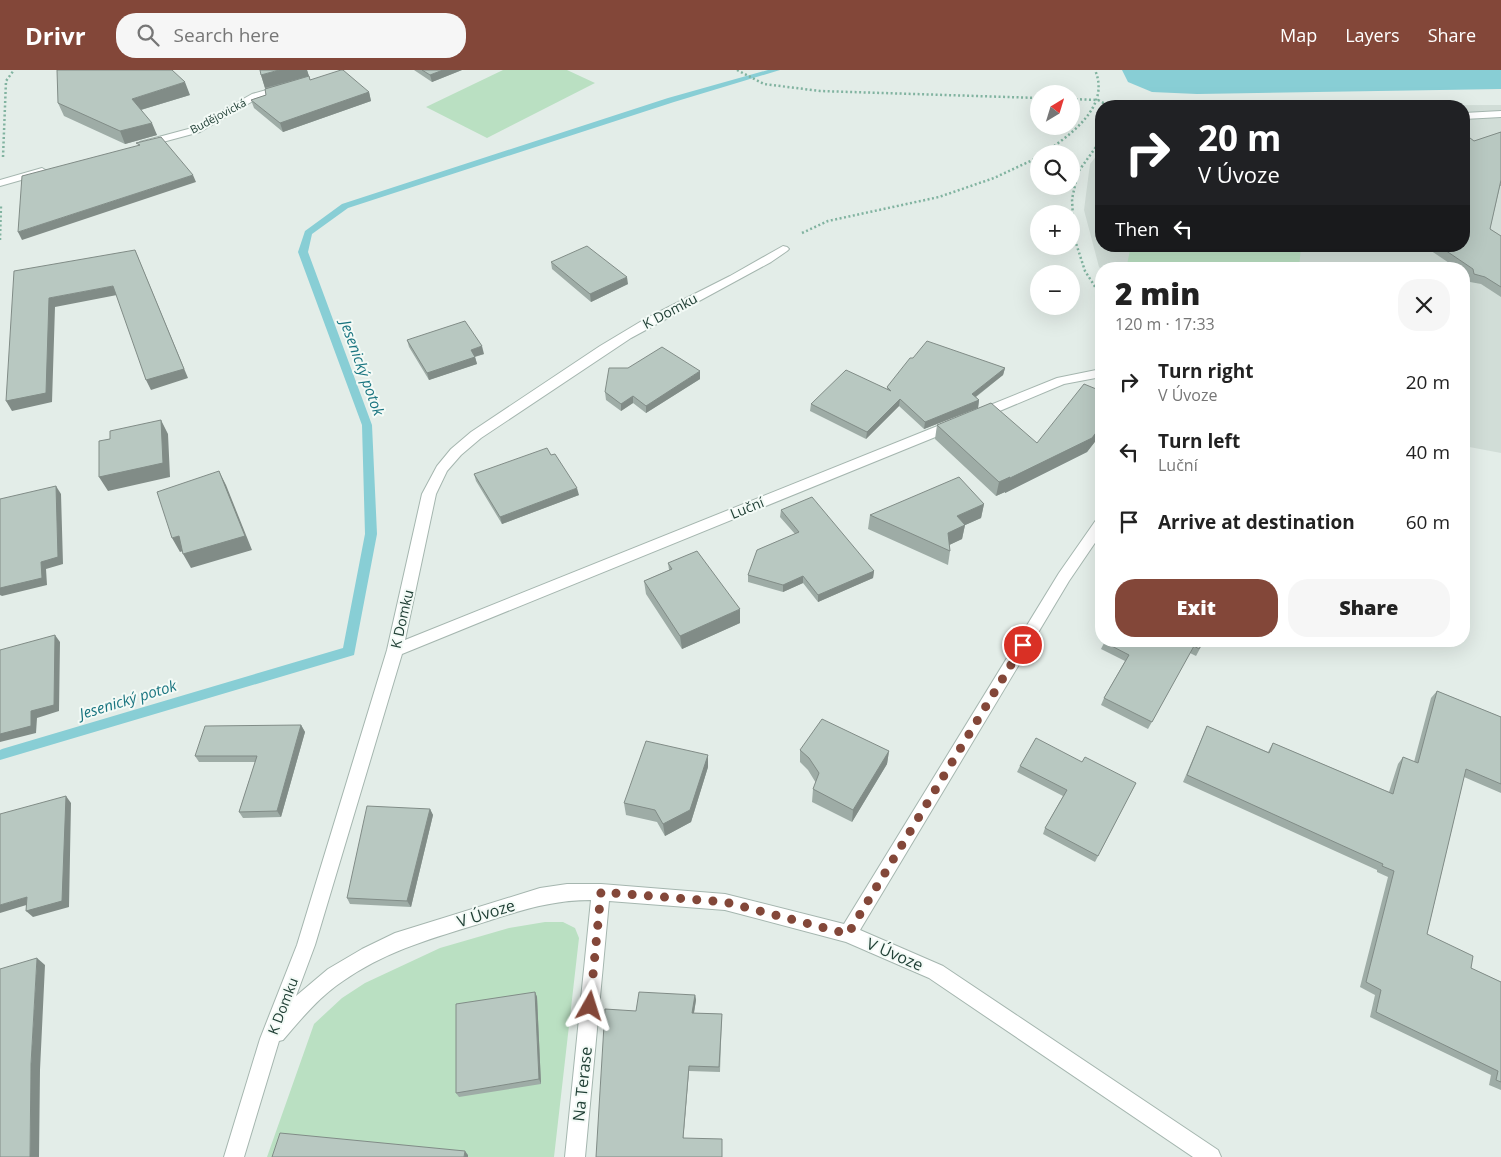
<!DOCTYPE html>
<html lang="en">
<head>
<meta charset="utf-8">
<style>
	:root { --surface:#fff; --page:#f6f6f6; --text:#222; --muted:#767676; --accent:#834739 }
	body { margin:0; font-family:"Open Sans",sans-serif; background:var(--page); color:var(--text); height:100vh; display:flex; flex-direction:column; font-size:19px; white-space:nowrap }
	* { box-sizing:border-box; margin:0 }
	p { font-size:16px; color:var(--muted) }
	.icon { flex:none; width:28px; height:28px; fill:none; stroke:currentColor; stroke-width:2; stroke-linecap:round; stroke-linejoin:round }
	.map { position:relative; flex:1; overflow:hidden }
	.side { position:absolute; left:1095px; top:192px; width:375px; height:385px; display:flex; flex-direction:column; background:var(--surface); border-radius:20px; box-shadow:0 5px 20px #0002 }
	.side>* { flex:none }
	.top-card { position:absolute; left:1095px; top:30px; width:375px; height:152px; border-radius:20px; box-shadow:0 5px 20px #0002; background:#202124; color:#fff; overflow:hidden }
	.needle { width:32px; rotate:38deg }
	.tools { position:absolute; left:1030px; top:15px; display:grid; gap:10px }
	.tools a { display:grid; place-items:center; width:50px; height:50px; border-radius:50%; background:var(--surface); box-shadow:0 5px 20px #0002; font-size:25px }
	.pin { position:absolute; display:grid; place-items:center; width:42px; height:42px; color:#fff; margin:-21px; border:2px solid #fff; border-radius:50%; box-shadow:0 1px 5px #0007 }
	.me { position:absolute; width:55px; margin:-28px; rotate:6deg; stroke-linejoin:round; filter:drop-shadow(0 0 4px #0008) }
	.turn { display:flex; align-items:center; gap:18px; height:105px; padding:0 20px; font-size:22px }
	.turn .icon { width:65px; height:65px; stroke-width:2.5 }
	.turn b { display:block; font-size:35px; line-height:42px }
	.then { display:flex; align-items:center; height:48px; padding:0 20px; background:#0003; gap:10px; font-size:19px }
	.round { display:grid; place-items:center; flex:none; width:52px; height:52px; border-radius:20px; background:var(--page) }
	.overview { display:flex; align-items:center; justify-content:space-between; height:85px; padding:0 20px }
	h1 { font-size:30px; font-weight:800; line-height:38px }
	.button { display:flex; gap:10px; margin-top:auto; padding:10px 20px }
	.button a { flex:1; height:58px; border-radius:20px; background:var(--accent); color:#fff; font-size:20px; font-weight:800; line-height:58px; text-align:center }
	.button a+a { background:var(--page); color:var(--text) }
	ul { padding:0; list-style:none }
	li { display:flex; align-items:center; gap:15px; height:70px; padding:0 20px }
	li div { flex:1 }
	li b { display:block; font-size:19px }
	li em { font-style:normal }
	header { display:flex; align-items:center; gap:30px; box-sizing:border-box; height:70px; padding:0 25px; background:var(--accent); color:#fff }
	header strong { font-size:24px }
	nav { display:flex; gap:28px; margin-inline-start:auto; font-size:18px }
	.search { width:350px; height:45px; background:var(--page); display:flex; align-items:center; gap:12px; box-sizing:border-box; padding:0 18px; border-radius:20px; color:var(--muted); font-size:19px }
	.map>svg:first-child { display:block }
</style>
</head>
<body>
<header>
<strong>Drivr</strong>
<div class="search"><svg class="icon" aria-label="search" viewBox="0 0 24 24"><circle cx="10" cy="10" r="6"/><path d="M15 15l6 6"/></svg>Search here</div>
<nav><a>Map</a><a>Layers</a><a>Share</a></nav>
</header>
<div class="map">
<svg width="1501" height="1087" viewBox="0 0 1501 1087">
	<rect width="100%" height="100%" fill="#e3ede8"/>
	<path fill="#d1ddd7" d="M 1501,35 L 1501,383 L 1464,376 L 1464,199 L 1101,199 L 1099,197 L 1084,140 L 1090,94 L 1101,80 L 1101,176 L 1464,176 L 1464,36 L 1137,36 Z"/>
	<path fill="#bae0c2" d="M 503,0 L 567,0 L 595,13 L 487,68 L 426,37 Z
		M 1131,176 L 1301,176 L 1299,199 L 1126,199 Z
		M 545,852 L 563,852 L 575,858 L 579,868 L 554,1087 L 267,1087 L 314,954 L 342,928 L 365,913 L 440,878 L 509,858 Z"/>
	<path fill="#88ced5" d="M 1122,0 L 1501,0 L 1501,19 L 1197,24 L 1152,22 L 1128,12 Z"/>
	<g fill="none" stroke-linecap="round" stroke-linejoin="round">
		<path fill="#88ced5" fill-rule="evenodd" d="M 768,0 L 780,0 L 674,32 L 348,138 L 312,164 L 308,182 L 372,355 L 377,464 L 354,585 L 0,690 L 0,680 L 2,679 L 343,578 L 365,464 L 362,355 L 298,182 L 305,161 L 342,134 L 668,28 Z"/>
		<g stroke="#a5b6af" stroke-width="2">
			<path id="minor" d="M 284,15 L 287,16 L 287,20 L 258,28 L 200,62 L 144,77 L 139,74 L 140,72 L 192,58 L 252,24 Z
				M 1501,41 L 1501,47 L 1464,49 L 1464,43 Z
				M 42,98 L 47,101 L 46,103 L 0,116 L 0,110 Z
				M 783,176 L 787,177 L 789,179 L 787,181 L 771,192 L 631,268 L 481,368 L 461,385 L 447,401 L 436,424 L 405,570 L 950,351 L 960,351 L 962,354 L 960,357 L 402,584 L 315,875 L 296,926 L 328,899 L 362,879 L 395,863 L 540,818 L 567,814 L 601,814 L 725,824 L 844,854 L 1059,503 L 1096,450 L 1101,449 L 1101,464 L 1069,511 L 860,860 L 943,896 L 1218,1080 L 1221,1087 L 1193,1087 L 929,908 L 846,872 L 725,840 L 609,831 L 585,1087 L 565,1087 L 591,830 C 547,830 514,843 472,856 C 426,870 383,883 343,911 C 319,927 301,949 283,970 L 279,971 L 244,1087 L 224,1087 L 260,969 L 297,875 L 387,580 L 422,424 L 437,396 L 451,379 L 471,362 L 600,276 L 645,249 L 730,206 Z
				M 1101,299 L 1101,307 L 1064,314 L 983,348 L 978,349 L 972,345 L 973,342 L 1057,308 Z"/>
		</g>
		<path stroke="#81b3a0" stroke-width="2.5" stroke-dasharray="2 2.5" stroke-linecap="butt" d="M 737,0 L 764,14 L 820,21 L 1039,28
			M 1071,29 L 1098,30 L 1109,36
			M 1101,70 L 1078,102 L 1072,129 L 1074,167 L 1085,201 L 1101,226
			M 1043,84 C 1070,65 1111,37 1095,0
			M 3,87 L 6,11 L 14,0
			M 802,163 L 828,151 L 939,127 L 994,108 L 1039,87
			M 0,170 L 1,135"/>
		<use href="#minor" fill="#fff" fill-rule="evenodd"/>
	</g>
	<path fill="#9eaca6" d="M 307,0 L 310,10 L 369,22 L 371,31 L 283,62 L 254,38 L 251,30 L 266,25 L 265,18 L 261,5 Z
		M 414,0 L 462,0 L 432,12 Z
		M 190,25 L 141,40 L 157,65 L 125,74 L 64,46 L 58,33 Z
		M 1501,62 L 1501,116 L 1500,116 L 1490,159 L 1501,166 L 1501,227 L 1481,214 L 1470,212 L 1469,206 L 1464,202 L 1464,199 L 1458,199 L 1424,176 L 1464,176 L 1474,71 Z
		M 551,192 L 628,214 L 591,232 L 552,199 Z
		M 407,270 L 484,284 L 475,287 L 477,294 L 429,310 L 409,277 Z
		M 913,288 L 1005,298 L 1003,305 L 976,327 L 979,330 L 978,338 L 924,359 L 899,336 L 866,369 L 810,341 L 811,334 L 887,319 L 887,317 Z
		M 700,309 L 646,343 L 633,333 L 621,341 L 606,330 L 605,322 Z
		M 1101,321 L 1101,364 L 1087,382 L 1005,423 L 1005,422 L 996,426 L 935,369 L 937,355 L 1037,373 Z
		M 474,404 L 579,425 L 502,454 L 476,411 Z
		M 984,434 L 981,448 L 965,455 L 962,469 L 949,475 L 950,481 L 948,495 L 868,459 L 870,445 Z
		M 781,440 L 874,501 L 873,508 L 818,532 L 803,513 L 783,522 L 748,512 L 748,505 L 795,464 L 780,447 Z
		M 668,493 L 740,553 L 682,579 L 646,524 L 644,511 L 669,500 Z
		M 1105,571 L 1204,571 L 1196,586 L 1190,583 L 1148,659 L 1101,635 L 1104,628 L 1125,591 L 1101,579 Z
		M 1437,621 L 1501,647 L 1501,723 L 1464,707 L 1427,864 L 1471,898 L 1501,912 L 1501,1020 L 1489,1015 L 1491,1005 L 1370,947 L 1375,925 L 1360,917 L 1388,807 L 1377,802 L 1377,800 L 1183,712 L 1207,656 L 1268,682 L 1273,673 L 1389,722 L 1398,694 L 1403,687 L 1414,692 L 1431,628 Z
		M 301,655 L 305,662 L 281,747 L 243,748 L 239,742 L 255,692 L 199,692 L 195,686 Z
		M 800,680 L 889,681 L 887,694 L 852,752 L 812,732 L 813,719 L 816,713 L 808,700 L 800,692 Z
		M 1082,692 L 1136,713 L 1095,792 L 1043,764 L 1045,758 L 1063,726 L 1017,702 L 1020,696 Z
		M 708,697 L 691,752 L 665,766 L 657,752 L 626,745 L 624,733 Z
		M 430,739 L 433,745 L 411,837 L 350,834 L 347,828 Z
		M 535,922 L 537,927 L 541,1014 L 459,1027 L 456,1023 Z
		M 695,925 L 696,930 L 694,943 L 722,944 L 720,1002 L 689,1001 L 596,1087 L 636,941 Z"/>
	<path fill="#818c87" d="M 279,0 L 307,0 L 309,6 L 265,18 L 261,5 Z
		M 443,0 L 462,0 L 432,12 L 430,5 Z
		M 185,12 L 190,25 L 137,41 L 132,29 Z
		M 369,22 L 371,31 L 283,62 L 280,53 Z
		M 152,53 L 157,65 L 125,74 L 120,61 Z
		M 193,105 L 196,112 L 22,170 L 18,162 Z
		M 135,180 L 188,308 L 151,320 L 146,310 Z
		M 627,207 L 628,214 L 591,232 L 590,224 Z
		M 113,216 L 117,225 L 55,237 L 52,332 L 12,341 L 6,331 L 49,228 Z
		M 482,276 L 484,284 L 473,287 L 471,280 Z
		M 475,287 L 477,294 L 429,310 L 427,303 Z
		M 1005,298 L 1003,305 L 970,331 L 972,324 Z
		M 700,301 L 700,309 L 646,343 L 646,336 Z
		M 633,326 L 633,333 L 621,341 L 621,334 Z
		M 900,329 L 899,336 L 866,369 L 867,362 Z
		M 979,330 L 978,338 L 924,359 L 925,352 Z
		M 161,350 L 168,364 L 170,407 L 108,421 L 99,407 Z
		M 1101,356 L 1101,364 L 1087,382 L 1005,423 L 1005,422 L 996,426 L 999,412 Z
		M 219,401 L 226,415 L 252,480 L 191,498 L 183,484 Z
		M 56,416 L 61,424 L 63,494 L 46,499 L 47,515 L 2,526 L 0,525 L 0,518 L 41,492 Z
		M 577,418 L 579,425 L 502,454 L 500,447 Z
		M 984,434 L 981,448 L 954,460 L 957,446 Z
		M 965,455 L 962,469 L 945,477 L 948,463 Z
		M 179,466 L 186,480 L 180,482 L 172,468 Z
		M 874,501 L 873,508 L 818,532 L 818,525 Z
		M 803,506 L 803,513 L 783,522 L 783,515 Z
		M 740,539 L 740,553 L 682,579 L 680,566 Z
		M 55,565 L 60,572 L 59,641 L 37,648 L 36,663 L 0,672 L 0,664 L 31,641 Z
		M 301,655 L 305,662 L 281,747 L 277,741 Z
		M 889,681 L 887,694 L 852,752 L 853,740 Z
		M 708,685 L 708,697 L 691,752 L 665,766 L 663,754 Z
		M 66,726 L 71,733 L 69,837 L 33,847 L 26,841 Z
		M 430,739 L 433,745 L 411,837 L 407,831 Z
		M 27,827 L 33,833 L 0,843 L 0,835 Z
		M 37,888 L 45,895 L 40,1000 L 39,1087 L 30,1087 L 31,994 Z
		M 535,922 L 537,927 L 541,1014 L 539,1009 Z
		M 695,925 L 696,930 L 693,948 L 692,943 Z
		M 689,996 L 689,1001 L 683,1072 L 683,1068 Z
		M 465,1081 L 468,1085 L 468,1087 L 464,1087 Z"/>
	<path fill="#b8c8c1" stroke="#818c87" d="M 57,0 L 172,0 L 185,12 L 132,29 L 152,53 L 120,61 L 58,33 Z
		M 260,0 L 279,0 L 261,5 Z
		M 341,0 L 343,0 L 369,22 L 280,53 L 251,30 L 266,25 L 265,19 L 309,6 L 310,10 Z
		M 422,0 L 443,0 L 430,5 Z
		M 1501,62 L 1501,110 L 1490,159 L 1501,166 L 1501,217 L 1485,207 L 1474,204 L 1473,199 L 1439,176 L 1464,176 L 1464,69 L 1470,68 L 1474,71 Z
		M 161,67 L 193,105 L 18,162 L 22,106 L 140,75 L 136,73 Z
		M 587,176 L 627,207 L 590,224 L 551,192 Z
		M 135,180 L 184,299 L 146,310 L 113,216 L 49,228 L 46,323 L 6,331 L 14,201 Z
		M 465,251 L 482,276 L 471,280 L 475,287 L 427,303 L 407,270 Z
		M 927,271 L 1005,298 L 972,324 L 979,330 L 925,352 L 900,329 L 867,362 L 811,334 L 846,300 L 891,321 L 887,317 L 910,288 L 913,288 Z
		M 662,277 L 700,301 L 646,336 L 633,326 L 621,334 L 605,322 L 609,298 L 628,298 Z
		M 1084,314 L 1101,321 L 1101,356 L 1092,368 L 1008,409 L 1010,407 L 999,412 L 937,355 L 991,333 L 1037,373 Z
		M 161,350 L 163,393 L 99,407 L 99,371 L 110,369 L 110,361 Z
		M 547,378 L 551,385 L 555,384 L 577,418 L 500,447 L 474,404 Z
		M 219,401 L 245,466 L 183,484 L 179,466 L 172,468 L 157,422 Z
		M 959,407 L 984,434 L 957,446 L 965,455 L 948,463 L 950,481 L 870,445 Z
		M 56,416 L 58,487 L 41,492 L 42,508 L 0,518 L 0,429 Z
		M 812,427 L 874,501 L 818,525 L 803,506 L 783,515 L 748,505 L 757,480 L 799,462 L 781,440 Z
		M 697,481 L 740,539 L 680,566 L 644,511 L 672,499 L 668,493 Z
		M 55,565 L 54,635 L 31,641 L 31,656 L 0,664 L 0,580 Z
		M 1105,571 L 1203,571 L 1199,579 L 1194,576 L 1152,652 L 1104,628 L 1129,585 L 1104,572 Z
		M 1437,621 L 1501,647 L 1501,714 L 1466,699 L 1427,864 L 1473,886 L 1471,898 L 1501,912 L 1501,1012 L 1496,1010 L 1498,1001 L 1376,942 L 1381,920 L 1366,912 L 1394,801 L 1382,796 L 1383,794 L 1187,705 L 1207,656 L 1269,683 L 1273,673 L 1393,724 L 1403,687 L 1418,693 Z
		M 822,649 L 889,681 L 853,740 L 813,719 L 819,703 L 809,688 L 800,680 Z
		M 301,655 L 277,741 L 239,742 L 257,686 L 195,686 L 205,656 Z
		M 1036,668 L 1082,692 L 1085,687 L 1136,713 L 1098,786 L 1045,758 L 1067,720 L 1020,696 Z
		M 646,671 L 708,685 L 690,740 L 663,754 L 655,740 L 624,733 Z
		M 66,726 L 62,831 L 26,841 L 27,827 L 0,835 L 0,744 Z
		M 367,736 L 430,739 L 407,831 L 347,828 Z
		M 37,888 L 31,994 L 30,1087 L 0,1087 L 0,899 Z
		M 535,922 L 539,1009 L 456,1023 L 456,934 Z
		M 639,922 L 695,925 L 692,943 L 722,944 L 719,997 L 689,996 L 683,1068 L 722,1069 L 722,1087 L 596,1087 L 605,939 L 636,941 Z
		M 280,1063 L 465,1081 L 464,1087 L 272,1087 Z"/>
	<g fill="none" stroke-linecap="round" stroke-linejoin="round">
		<path stroke="#834739" stroke-width="9" stroke-dasharray="0 16.2" d="M 590,936 L 601,822 L 725,832 L 848,864 L 1023,575"/>
	</g>
	<g text-anchor="middle" stroke-width="4" stroke-linejoin="round" paint-order="stroke">
		<g font-size="11" fill="#214036" stroke="#f3faf6">
			<text transform="translate(218 46) rotate(-28)" y="4">Budějovická</text>
		</g>
		<g font-size="14" fill="#214036" stroke="#f3faf6">
			<text transform="translate(670 241) rotate(-28)" y="5">K Domku</text>
			<text transform="translate(747 438) rotate(-22)" y="5">Luční</text>
			<text transform="translate(402 549) rotate(-77)" y="5">K Domku</text>
			<text transform="translate(283 936) rotate(-69)" y="5">K Domku</text>
		</g>
		<g font-size="15" font-style="italic" fill="#18747f" stroke="#f3faf6">
			<text transform="translate(362 298) rotate(70)" y="5">Jesenický potok</text>
			<text transform="translate(128 630) rotate(-17)" y="5">Jesenický potok</text>
		</g>
		<g font-size="16" fill="#214036" stroke="#f3faf6">
			<text transform="translate(486 843) rotate(-17)" y="6">V Úvoze</text>
			<text transform="translate(895 884) rotate(23)" y="6">V Úvoze</text>
			<text transform="translate(582 1014) rotate(-84)" y="6">Na Terase</text>
		</g>
	</g>
</svg>
<div class="tools">
<a><svg class="needle" viewBox="-14 -14 28 28"><path d="M0-13l5 13h-10z" fill="#e53935"/><path d="M0 13l5-13h-10z" fill="#767676"/></svg></a>
<a><svg class="icon" aria-label="search" viewBox="0 0 24 24"><circle cx="10" cy="10" r="6"/><path d="M15 15l6 6"/></svg></a>
<a>+</a>
<a>−</a>
</div>
<div class="pin" style="left:1023px;top:575px;background:#d93025"><svg class="icon" aria-label="arrive" viewBox="0 0 24 24"><path d="M6 21V4h12l-3 4 3 4H6"/></svg></div>
<svg class="me" style="left:590px;top:936px" viewBox="-20 -20 40 40"><path d="M0-17L14 15 0 8-14 15z" fill="#834739" stroke="#fff" stroke-width="4"/></svg>
<div class="top-card">
<div class="turn"><svg class="icon" aria-label="right" viewBox="0 0 24 24"><path d="M7 20v-9h11M14 6l5 5-5 5"/></svg><div><b>20 m</b>V Úvoze</div></div>
<div class="then">Then<svg class="icon" aria-label="left" viewBox="0 0 24 24"><path d="M17 20v-9H6M10 6l-5 5 5 5"/></svg></div>
</div>
<section class="side">
<div class="overview"><div><h1>2 min</h1><p>120 m · 17:33</p></div><a class="round"><svg class="icon" aria-label="close" viewBox="0 0 24 24"><path d="M6 6l12 12M18 6L6 18"/></svg></a></div>
<ul>
<li><svg class="icon" aria-label="right" viewBox="0 0 24 24"><path d="M7 20v-9h11M14 6l5 5-5 5"/></svg><div><b>Turn right</b><p>V Úvoze</p></div><em>20 m</em></li>
<li><svg class="icon" aria-label="left" viewBox="0 0 24 24"><path d="M17 20v-9H6M10 6l-5 5 5 5"/></svg><div><b>Turn left</b><p>Luční</p></div><em>40 m</em></li>
<li><svg class="icon" aria-label="arrive" viewBox="0 0 24 24"><path d="M6 21V4h12l-3 4 3 4H6"/></svg><div><b>Arrive at destination</b></div><em>60 m</em></li>
</ul>
<div class="button"><a>Exit</a><a>Share</a></div>
</section>
</div>
</body>
</html>
